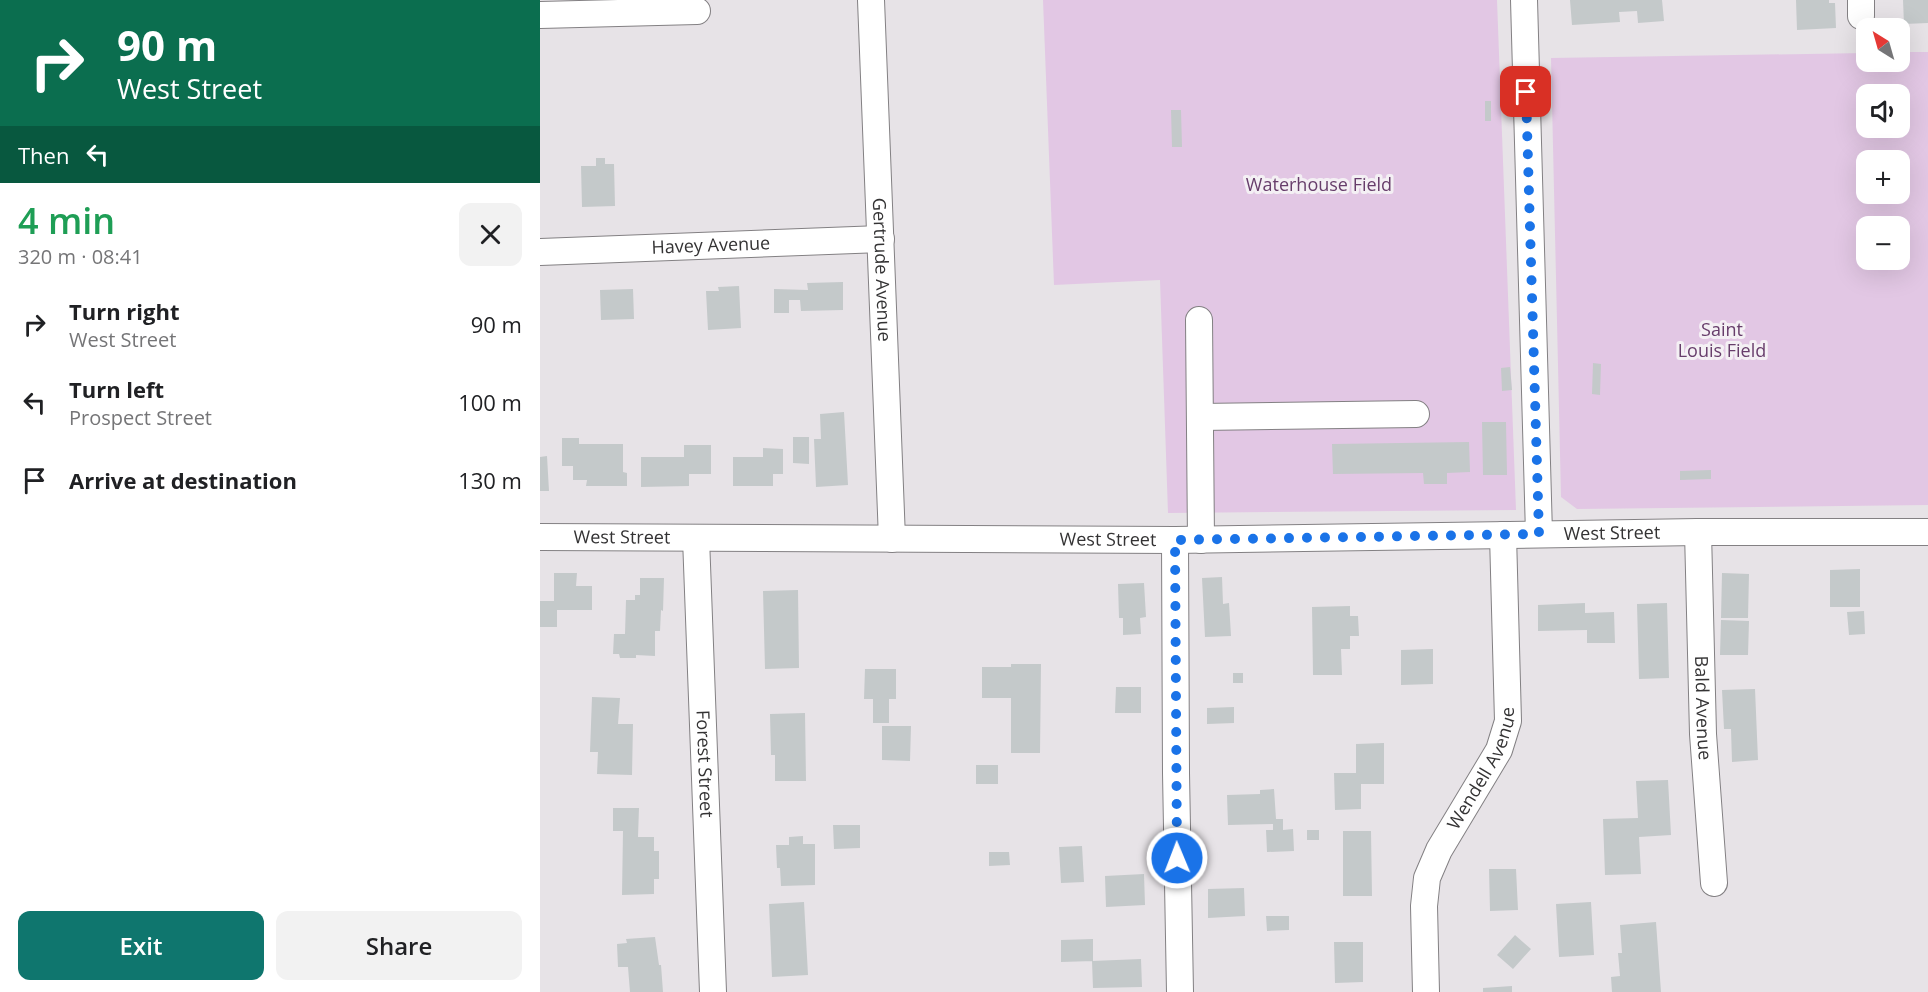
<!DOCTYPE html>
<html lang="en">
<head>
<meta charset="utf-8">
<style>
	:root { --surface:#fff; --page:#f2f2f2; --text:#202124; --muted:#757577; --accent:#0f766e }
	body { margin:0; font-family:"Open Sans",sans-serif; background:var(--page); color:var(--text); height:100vh; display:flex; flex-direction:column; font-size:22px; white-space:nowrap }
	* { box-sizing:border-box; margin:0 }
	p { font-size:20px; color:var(--muted) }
	.icon { flex:none; width:33px; height:33px; fill:none; stroke:currentColor; stroke-width:2; stroke-linecap:round; stroke-linejoin:round }
	.map { position:relative; flex:1; overflow:hidden }
	.side { display:flex; flex-direction:column; background:var(--surface); width:540px }
	.side>* { flex:none }
	.top-card { background:#0b6e4f; color:#fff; overflow:hidden }
	.needle { width:39px; rotate:323deg }
	.tools { position:absolute; left:1316px; top:18px; display:grid; gap:12px }
	.tools a { display:grid; place-items:center; width:54px; height:54px; border-radius:12px; background:var(--surface); box-shadow:0 6px 24px #0002; font-size:30px }
	.pin { position:absolute; display:grid; place-items:center; width:51px; height:51px; color:#fff; margin:-26px; border-radius:12px; box-shadow:0 3px 9px #0006 }
	.me { position:absolute; width:66px; margin:-33px; rotate:359deg; stroke-linejoin:round; filter:drop-shadow(0 0 4px #0008) }
	.turn { display:flex; align-items:center; gap:21px; height:126px; padding:0 18px; font-size:27px }
	.turn .icon { width:78px; height:78px; stroke-width:2.5 }
	.turn b { display:block; font-size:42px; line-height:51px }
	.then { display:flex; align-items:center; height:57px; padding:0 18px; background:#0003; gap:12px; font-size:22px }
	.round { display:grid; place-items:center; flex:none; width:63px; height:63px; border-radius:12px; background:var(--page) }
	.headline { display:flex; align-items:center; justify-content:space-between; height:102px; padding:0 18px }
	h1 { font-size:36px; font-weight:600; line-height:45px; color:#1e9e55 }
	.cta { display:flex; gap:12px; margin-top:auto; padding:12px 18px }
	.cta a { flex:1; height:69px; border-radius:12px; background:var(--accent); color:#fff; font-size:24px; font-weight:600; line-height:69px; text-align:center }
	.cta a+a { background:var(--page); color:var(--text) }
	ul { padding:0; list-style:none }
	li { display:flex; align-items:center; gap:18px; height:78px; padding:0 18px }
	li div { flex:1 }
	li b { display:block; font-size:22px }
	li em { font-style:normal }
	main { display:flex; flex:1; min-height:0 }
	.map>svg:first-child { display:block }
</style>
</head>
<body>
<main>
<section class="side">
<div class="top-card">
<div class="turn"><svg class="icon" aria-label="right" viewBox="0 0 24 24"><path d="M7 20v-9h11M14 6l5 5-5 5"/></svg><div><b>90 m</b>West Street</div></div>
<div class="then">Then<svg class="icon" aria-label="left" viewBox="0 0 24 24"><path d="M17 20v-9H6M10 6l-5 5 5 5"/></svg></div>
</div>
<div class="headline"><div><h1>4 min</h1><p>320 m · 08:41</p></div><a class="round"><svg class="icon" aria-label="close" viewBox="0 0 24 24"><path d="M6 6l12 12M18 6L6 18"/></svg></a></div>
<ul>
<li><svg class="icon" aria-label="right" viewBox="0 0 24 24"><path d="M7 20v-9h11M14 6l5 5-5 5"/></svg><div><b>Turn right</b><p>West Street</p></div><em>90 m</em></li>
<li><svg class="icon" aria-label="left" viewBox="0 0 24 24"><path d="M17 20v-9H6M10 6l-5 5 5 5"/></svg><div><b>Turn left</b><p>Prospect Street</p></div><em>100 m</em></li>
<li><svg class="icon" aria-label="arrive" viewBox="0 0 24 24"><path d="M6 21V4h12l-3 4 3 4H6"/></svg><div><b>Arrive at destination</b></div><em>130 m</em></li>
</ul>
<div class="cta"><a>Exit</a><a>Share</a></div>
</section>
<div class="map">
<svg width="1388" height="992" viewBox="0 0 1388 992">
	<rect width="100%" height="100%" fill="#e7e3e7"/>
	<path fill="#e2c7e4" fill-rule="evenodd" d="M 503,0 L 957,0 L 976,510 L 628,513 L 620,280 L 514,285 Z
		M 1359,52 L 1388,52 L 1388,505 L 1037,509 L 1021,497 L 1011,58 L 1326,53 L 1326,62 L 1359,62 ZM 1326,94 L 1359,94 L 1359,128 L 1326,128 ZM 1326,160 L 1359,160 L 1359,194 L 1326,194 ZM 1326,226 L 1359,226 L 1359,260 L 1326,260 Z"/>
	<path fill="#c4c9ca" d="M 1030,0 L 1122,0 L 1124,21 L 1098,23 L 1097,11 L 1079,12 L 1080,22 L 1032,25 Z
		M 1256,0 L 1289,0 L 1289,3 L 1295,3 L 1296,28 L 1257,30 Z
		M 1363,0 L 1388,0 L 1388,23 L 1364,24 Z
		M 945,101 L 951,101 L 951,121 L 945,121 Z
		M 631,110 L 641,110 L 642,147 L 632,147 Z
		M 56,158 L 65,158 L 65,164 L 74,164 L 75,206 L 42,207 L 41,166 L 56,166 Z
		M 303,282 L 303,310 L 261,311 L 260,300 L 249,300 L 249,313 L 234,313 L 234,289 L 268,290 L 267,283 Z
		M 199,286 L 201,328 L 168,330 L 166,291 L 179,291 L 178,287 Z
		M 93,289 L 94,319 L 61,320 L 60,290 Z
		M 1053,363 L 1061,364 L 1060,395 L 1052,394 Z
		M 970,367 L 972,390 L 962,391 L 961,368 Z
		M 304,412 L 308,485 L 276,487 L 274,439 L 281,439 L 280,414 Z
		M 942,422 L 966,422 L 967,475 L 943,475 Z
		M 253,437 L 269,437 L 269,464 L 253,463 Z
		M 22,438 L 39,438 L 39,444 L 83,444 L 83,472 L 87,473 L 87,486 L 46,486 L 47,480 L 33,480 L 33,466 L 22,466 Z
		M 929,442 L 930,472 L 907,473 L 907,484 L 884,484 L 883,473 L 793,474 L 792,444 Z
		M 144,445 L 171,445 L 171,474 L 149,474 L 149,486 L 101,487 L 101,457 L 144,457 Z
		M 223,448 L 243,449 L 243,474 L 233,474 L 233,486 L 193,486 L 193,457 L 223,457 Z
		M 7,456 L 9,491 L 0,491 L 0,457 Z
		M 1171,470 L 1171,479 L 1140,480 L 1140,471 Z
		M 1320,569 L 1320,607 L 1290,607 L 1290,570 Z
		M 14,573 L 37,573 L 36,586 L 52,586 L 52,610 L 17,610 L 17,627 L 0,627 L 0,601 L 14,601 Z
		M 1182,573 L 1209,574 L 1208,618 L 1181,618 Z
		M 682,577 L 683,604 L 689,603 L 691,636 L 665,637 L 662,578 Z
		M 100,578 L 124,578 L 123,611 L 121,610 L 120,631 L 115,631 L 115,656 L 96,655 L 96,658 L 80,658 L 79,654 L 73,654 L 74,634 L 85,634 L 86,600 L 95,600 L 95,595 L 100,595 Z
		M 604,583 L 606,617 L 600,618 L 601,634 L 583,635 L 583,618 L 579,618 L 578,584 Z
		M 258,590 L 259,668 L 225,669 L 223,591 Z
		M 1045,603 L 1045,613 L 1074,612 L 1075,643 L 1047,643 L 1047,630 L 998,631 L 998,605 Z
		M 1127,603 L 1129,678 L 1099,679 L 1097,604 Z
		M 810,606 L 810,616 L 818,616 L 819,636 L 810,636 L 810,649 L 801,649 L 802,675 L 773,675 L 772,607 Z
		M 1324,611 L 1325,634 L 1309,635 L 1307,612 Z
		M 1181,620 L 1209,621 L 1208,655 L 1180,655 Z
		M 893,649 L 893,684 L 861,685 L 861,650 Z
		M 471,664 L 501,664 L 500,753 L 471,753 L 471,698 L 442,698 L 442,667 L 471,667 Z
		M 325,669 L 356,669 L 356,699 L 349,699 L 349,723 L 333,723 L 333,699 L 324,699 Z
		M 693,673 L 703,673 L 703,683 L 693,683 Z
		M 576,687 L 601,687 L 601,713 L 575,713 Z
		M 1215,689 L 1218,760 L 1192,762 L 1191,729 L 1184,729 L 1182,690 Z
		M 52,697 L 80,698 L 78,724 L 93,724 L 92,775 L 57,774 L 58,752 L 50,752 Z
		M 694,707 L 694,723 L 667,724 L 667,708 Z
		M 265,713 L 266,781 L 235,781 L 235,755 L 231,755 L 230,714 Z
		M 342,726 L 371,726 L 370,761 L 342,760 Z
		M 844,743 L 844,784 L 821,784 L 821,809 L 795,810 L 794,773 L 816,773 L 816,744 Z
		M 436,765 L 458,765 L 458,784 L 436,784 Z
		M 1128,780 L 1131,835 L 1099,837 L 1101,874 L 1065,875 L 1063,819 L 1098,818 L 1096,781 Z
		M 734,789 L 736,819 L 743,819 L 743,830 L 753,829 L 754,851 L 727,852 L 726,830 L 733,830 L 733,824 L 688,825 L 687,795 L 720,794 L 720,790 Z
		M 73,808 L 99,808 L 98,837 L 114,837 L 114,851 L 119,851 L 119,879 L 114,879 L 114,894 L 82,895 L 83,831 L 73,831 Z
		M 293,825 L 320,825 L 320,848 L 294,849 Z
		M 767,830 L 779,830 L 779,840 L 767,840 Z
		M 803,831 L 831,831 L 832,896 L 803,896 Z
		M 263,836 L 263,844 L 275,844 L 275,885 L 241,886 L 240,868 L 237,868 L 236,845 L 249,845 L 249,837 Z
		M 542,846 L 544,882 L 521,883 L 519,847 Z
		M 449,852 L 469,852 L 470,865 L 449,866 Z
		M 949,869 L 976,869 L 978,910 L 950,911 Z
		M 604,874 L 605,905 L 566,907 L 565,876 Z
		M 704,888 L 705,916 L 668,918 L 668,889 Z
		M 264,902 L 268,975 L 232,977 L 229,904 Z
		M 1051,902 L 1054,955 L 1019,957 L 1016,904 Z
		M 726,916 L 749,916 L 749,930 L 727,931 Z
		M 1116,922 L 1121,992 L 1072,992 L 1071,977 L 1080,976 L 1078,953 L 1082,953 L 1080,925 Z
		M 975,935 L 991,949 L 973,969 L 957,955 Z
		M 115,937 L 119,965 L 121,965 L 123,992 L 90,992 L 88,967 L 78,967 L 77,944 L 87,943 L 86,939 Z
		M 553,939 L 553,961 L 521,962 L 521,940 Z
		M 794,942 L 823,942 L 823,982 L 795,983 Z
		M 601,959 L 602,987 L 553,988 L 552,961 Z
		M 972,986 L 972,992 L 943,992 L 943,988 Z"/>
	<g fill="none" stroke-linecap="round" stroke-linejoin="round">
		<g stroke="#838083" stroke-width="28">
			<g id="minor">
				<path id="s1" d="M 331,0 L 352,539"/>
				<path d="M 984,0 L 999,534"/>
				<path d="M 1321,0 L 1321,16"/>
				<path d="M 0,15 L 157,11"/>
				<path id="s2" d="M 0,252 L 341,239"/>
				<path d="M 659,320 L 661,540"/>
				<path d="M 660,417 L 876,414"/>
				<path id="s3" d="M 1158,532 L 1163,734 L 1174,883"/>
				<path id="s4" d="M 0,537 L 635,540 L 1158,532 L 1388,532"/>
				<path id="s5" d="M 156,538 L 173,992"/>
				<path d="M 635,540 L 636,773 L 640,992"/>
				<path id="s6" d="M 886,992 L 884,906 L 887,878 L 899,850 L 959,750 L 968,721 L 963,535"/>
			</g>
		</g>
		<use href="#minor" stroke="#fff" stroke-width="26"/>
	</g>
	<g fill="none" stroke-linecap="round" stroke-linejoin="round">
		<path stroke="#1a73e8" stroke-width="10" stroke-dasharray="0 18" d="M 637,858 L 635,540 L 999,534 L 986,92"/>
	</g>
	<g text-anchor="middle" stroke-width="6" stroke-linejoin="round" paint-order="stroke">
		<g font-size="18" fill="#673d6b" stroke="#f4f0f4">
			<text x="779" y="191">Waterhouse Field</text>
			<text x="1182" y="336">Saint<tspan x="1182" dy="21">Louis Field</tspan></text>
		</g>
		<g font-size="18" fill="#343334" stroke="#f4f0f4">
			<text dy="6" stroke="none"><textPath href="#s2" startOffset="171">Havey Avenue</textPath></text>
			<text dy="6" stroke="none"><textPath href="#s1" startOffset="270">Gertrude Avenue</textPath></text>
			<text dy="6" stroke="none"><textPath href="#s4" startOffset="1072">West Street</textPath></text>
			<text dy="6" stroke="none"><textPath href="#s4" startOffset="82">West Street</textPath></text>
			<text dy="6" stroke="none"><textPath href="#s4" startOffset="568">West Street</textPath></text>
			<text dy="6" stroke="none"><textPath href="#s3" startOffset="176">Bald Avenue</textPath></text>
			<text dy="6" stroke="none"><textPath href="#s5" startOffset="226">Forest Street</textPath></text>
			<text dy="6" stroke="none"><textPath href="#s6" startOffset="238">Wendell Avenue</textPath></text>
		</g>
	</g>
</svg>
<div class="tools">
<a><svg class="needle" viewBox="-14 -14 28 28"><path d="M0-13l5 13h-10z" fill="#e53935"/><path d="M0 13l5-13h-10z" fill="#757577"/></svg></a>
<a><svg class="icon" aria-label="sound" viewBox="0 0 24 24"><path d="M4 9h4l5-4v14l-5-4H4zM17 9q2 3 0 6"/></svg></a>
<a>+</a>
<a>−</a>
</div>
<div class="pin" style="left:986px;top:92px;background:#d93025"><svg class="icon" aria-label="arrive" viewBox="0 0 24 24"><path d="M6 21V4h12l-3 4 3 4H6"/></svg></div>
<svg class="me" style="left:637px;top:858px" viewBox="-20 -20 40 40"><circle r="17" fill="#1a73e8" stroke="#fff" stroke-width="3"/><path d="M0-11L8 9 0 5-8 9z" fill="#fff"/></svg>
</div>
</main>
</body>
</html>
